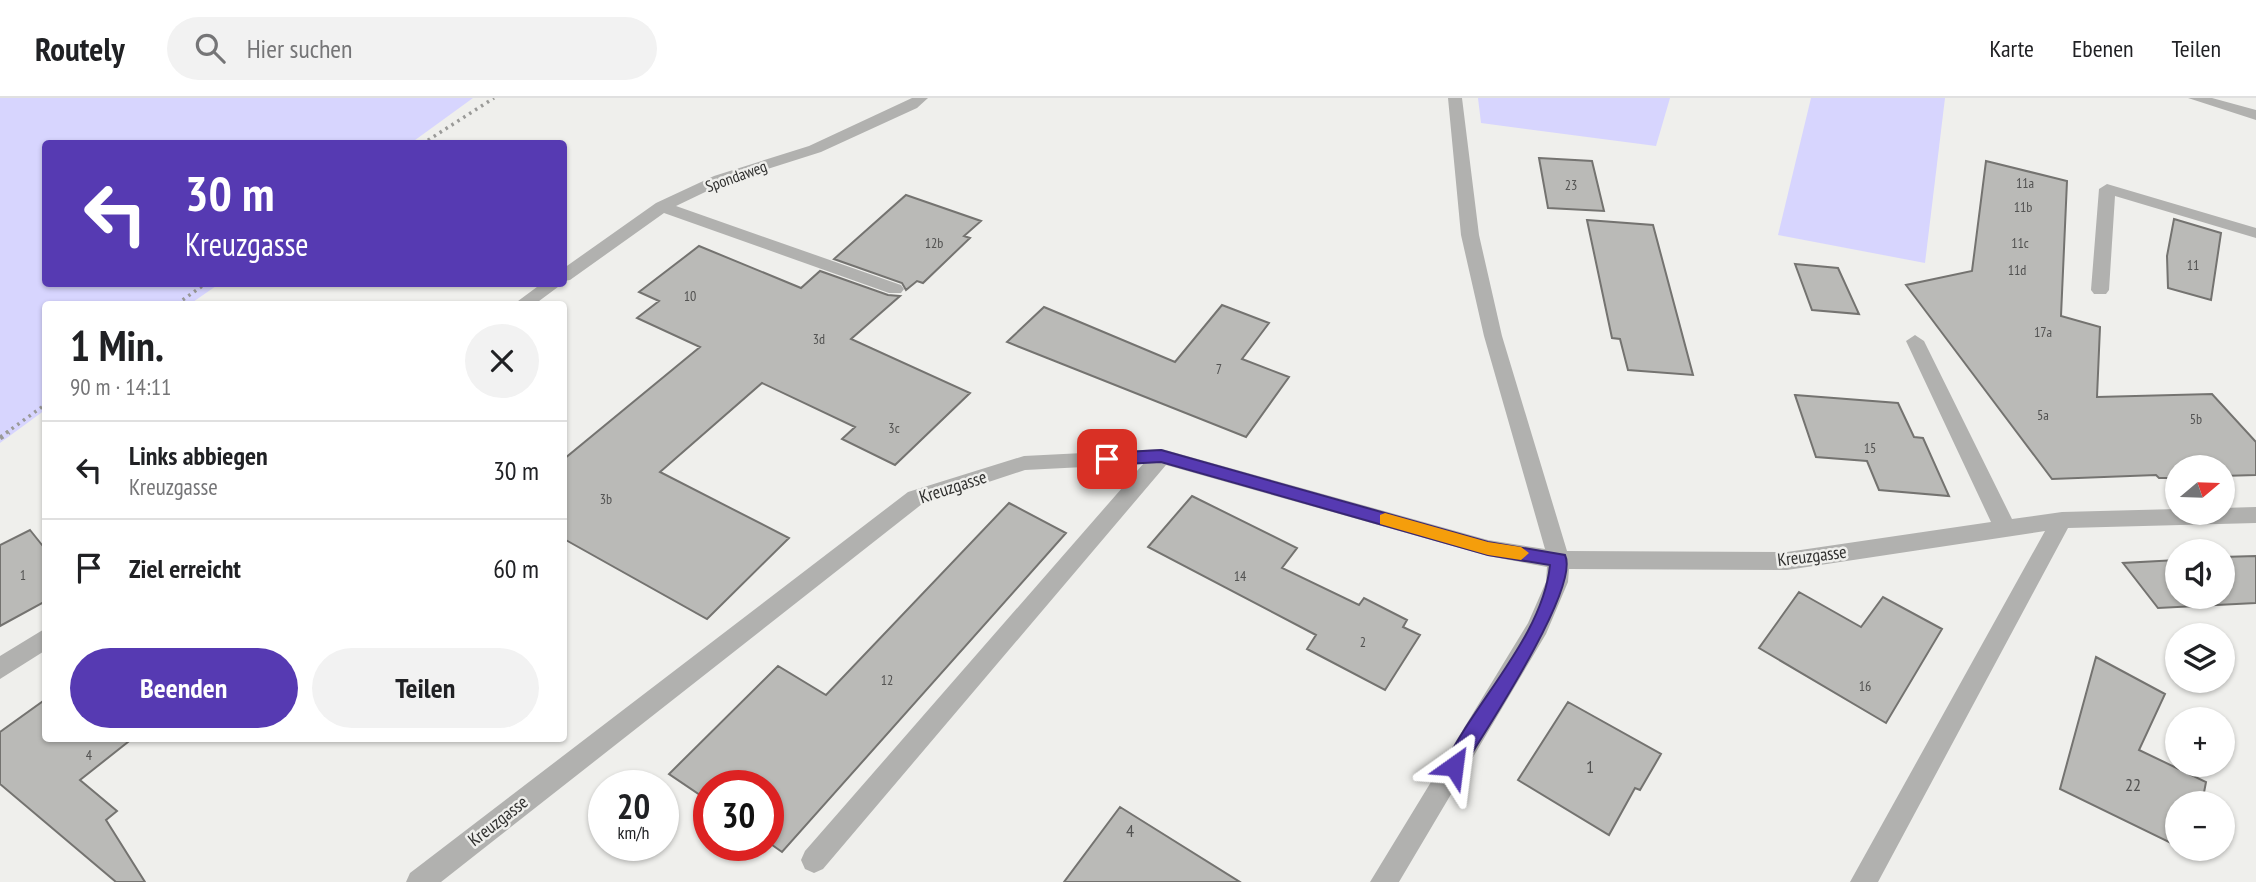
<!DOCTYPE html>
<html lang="de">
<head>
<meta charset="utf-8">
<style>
	:root { --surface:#fff; --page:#f2f2f2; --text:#202124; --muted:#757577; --line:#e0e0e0; --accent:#563ab2 }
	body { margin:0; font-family:"PT Sans Narrow",sans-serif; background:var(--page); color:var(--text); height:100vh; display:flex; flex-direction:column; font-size:26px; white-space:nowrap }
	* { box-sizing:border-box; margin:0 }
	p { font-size:23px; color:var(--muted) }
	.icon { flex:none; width:38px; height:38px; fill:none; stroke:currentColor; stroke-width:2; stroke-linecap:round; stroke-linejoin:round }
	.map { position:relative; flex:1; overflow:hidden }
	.sheet { position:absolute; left:42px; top:203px; width:525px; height:441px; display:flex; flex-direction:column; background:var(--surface); border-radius:7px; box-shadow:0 2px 5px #0004 }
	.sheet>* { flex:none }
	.top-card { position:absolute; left:42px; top:42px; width:525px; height:147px; border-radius:7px; box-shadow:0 2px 5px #0004; background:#563ab2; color:#fff; overflow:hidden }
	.needle { width:46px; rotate:71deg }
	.controls { position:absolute; left:2165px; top:357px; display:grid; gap:14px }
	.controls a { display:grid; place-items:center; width:70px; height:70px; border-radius:50%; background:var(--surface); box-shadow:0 2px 5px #0004; font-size:35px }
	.speed { position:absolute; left:588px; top:672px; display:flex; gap:14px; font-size:35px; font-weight:700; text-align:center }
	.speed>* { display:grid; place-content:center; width:91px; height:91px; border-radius:50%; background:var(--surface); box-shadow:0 2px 5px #0004; line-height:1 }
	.speed small { font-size:18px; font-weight:400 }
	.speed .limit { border:10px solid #d22; background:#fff; color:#111 }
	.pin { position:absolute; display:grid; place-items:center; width:60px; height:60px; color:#fff; margin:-30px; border-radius:14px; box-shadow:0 4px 10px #0006 }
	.me { position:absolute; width:77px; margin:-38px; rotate:31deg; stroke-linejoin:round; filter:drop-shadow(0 0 5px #0008) }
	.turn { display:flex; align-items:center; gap:24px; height:147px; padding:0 28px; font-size:32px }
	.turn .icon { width:91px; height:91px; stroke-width:2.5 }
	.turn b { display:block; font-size:49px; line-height:60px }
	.round { display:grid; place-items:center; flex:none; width:74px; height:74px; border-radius:37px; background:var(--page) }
	.headline { display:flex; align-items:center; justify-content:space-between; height:119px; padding:0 28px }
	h1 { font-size:42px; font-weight:700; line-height:52px }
	.cta { display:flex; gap:14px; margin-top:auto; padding:14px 28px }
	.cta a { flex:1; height:80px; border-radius:42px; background:var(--accent); color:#fff; font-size:28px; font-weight:700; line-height:80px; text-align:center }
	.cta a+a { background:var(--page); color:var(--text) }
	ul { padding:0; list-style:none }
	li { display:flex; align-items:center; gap:21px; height:98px; padding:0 28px; border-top:2px solid var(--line) }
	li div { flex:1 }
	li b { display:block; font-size:26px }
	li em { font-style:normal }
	header { display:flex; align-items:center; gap:42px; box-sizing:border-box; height:98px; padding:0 35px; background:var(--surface); border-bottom:2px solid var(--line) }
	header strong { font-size:33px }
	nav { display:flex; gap:38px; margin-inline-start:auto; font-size:24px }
	.search { width:490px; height:63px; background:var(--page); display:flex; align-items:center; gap:18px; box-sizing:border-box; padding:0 24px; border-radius:38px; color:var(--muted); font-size:26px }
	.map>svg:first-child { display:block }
</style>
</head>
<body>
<header>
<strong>Routely</strong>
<div class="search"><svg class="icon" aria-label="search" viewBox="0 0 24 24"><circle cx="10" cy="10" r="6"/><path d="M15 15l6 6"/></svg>Hier suchen</div>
<nav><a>Karte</a><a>Ebenen</a><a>Teilen</a></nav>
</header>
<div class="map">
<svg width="2256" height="784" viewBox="0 0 2256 784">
	<rect width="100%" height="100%" fill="#efefec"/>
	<path fill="#d7d5fe" d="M 0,0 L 473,0 L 411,45 L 46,46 L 46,186 L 219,186 L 190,206 L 46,206 L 45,312 L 0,345 Z
		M 1478,0 L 1670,0 L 1656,48 L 1481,25 Z
		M 1811,0 L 1945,0 L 1925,165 L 1778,137 Z"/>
	<path fill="#babab7" stroke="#747370" stroke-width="2" d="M 1539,60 L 1592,63 L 1604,113 L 1548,110 Z
		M 1986,63 L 2067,83 L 2061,218 L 2100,229 L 2097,299 L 2212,296 L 2256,344 L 2256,377 L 2222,378 L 2222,369 L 2177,369 L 2177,380 L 2159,380 L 2156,377 L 2052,381 L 1906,187 L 1972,173 Z
		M 906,97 L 981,123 L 964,138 L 970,140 L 923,185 L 917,183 L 906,192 L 902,185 L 834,161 Z
		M 2174,121 L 2221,135 L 2211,202 L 2168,190 L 2167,158 Z
		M 1587,122 L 1653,127 L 1693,277 L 1628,272 L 1620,241 L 1612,240 Z
		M 699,148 L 801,190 L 820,173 L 888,197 L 900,198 L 851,241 L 970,295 L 895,367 L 842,341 L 855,329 L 762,285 L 660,374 L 789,440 L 707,521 L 564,441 L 564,361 L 700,249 L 637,220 L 659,203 L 639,194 Z
		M 1795,166 L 1838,170 L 1859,216 L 1812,212 Z
		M 1222,207 L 1269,225 L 1242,261 L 1289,279 L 1246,339 L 1007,244 L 1044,209 L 1175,264 Z
		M 1795,297 L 1898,305 L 1914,339 L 1923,340 L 1949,398 L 1879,392 L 1867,363 L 1816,359 Z
		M 1192,398 L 1297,450 L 1282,470 L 1359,507 L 1364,500 L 1407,522 L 1403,529 L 1420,537 L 1385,592 L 1307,551 L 1316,537 L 1148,449 Z
		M 1009,405 L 1066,435 L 782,754 L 768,744 L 768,688 L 709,688 L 709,703 L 669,676 L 778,568 L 826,597 Z
		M 30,432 L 46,452 L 46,503 L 0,528 L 0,447 Z
		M 2256,458 L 2256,505 L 2158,510 L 2123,465 L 2177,462 L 2177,499 L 2222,499 L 2222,459 Z
		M 1799,494 L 1861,529 L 1883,499 L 1942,531 L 1886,625 L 1759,550 Z
		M 2096,559 L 2165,596 L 2139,652 L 2206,684 L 2202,705 L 2177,705 L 2177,748 L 2060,691 Z
		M 46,601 L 46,640 L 133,640 L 80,682 L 117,713 L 106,722 L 145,784 L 116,784 L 0,686 L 0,634 Z
		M 1568,604 L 1661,656 L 1640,692 L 1635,690 L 1609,737 L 1518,682 Z
		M 1120,709 L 1240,784 L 1064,784 Z"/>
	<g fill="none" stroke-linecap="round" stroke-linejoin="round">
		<path stroke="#9a9a98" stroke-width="3.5" stroke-dasharray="2.5 4.5" stroke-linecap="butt" d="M 422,46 L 494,0
			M 177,206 L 205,186
			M 6,335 L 46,306"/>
		<path stroke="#9a9a98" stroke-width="5" stroke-dasharray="3.5 6" stroke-linecap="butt" d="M 0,340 L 9,334"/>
		<path fill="#b1b1af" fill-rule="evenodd" d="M 912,0 L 928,0 L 917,10 L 821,54 L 726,84 L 676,108 L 901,187 L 904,191 L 901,195 L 889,195 L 664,115 L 570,182 L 564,183 L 564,170 L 656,105 L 714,78 L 809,48 Z
			M 1448,0 L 1462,0 L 1479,137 L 1502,238 L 1567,453 L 1787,454 L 1991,424 L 1906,243 L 1915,237 L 1924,243 L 2012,421 L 2062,414 L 2177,411 L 2177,415 L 2222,415 L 2222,410 L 2256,409 L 2256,425 L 2068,430 L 1878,784 L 1850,784 L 2045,433 L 1787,472 L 1569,471 L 1568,484 L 1546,536 L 1399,784 L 1370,784 L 1528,525 L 1546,484 L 1547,469 L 1488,458 L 1166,367 L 823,771 L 814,775 L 805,771 L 801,762 L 805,753 L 1143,366 L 1025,372 L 922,406 L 441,784 L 406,784 L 410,775 L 908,394 L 1024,358 L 1162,351 L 1488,442 L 1545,451 L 1484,238 L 1461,137 Z
			M 2188,0 L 2212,0 L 2256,12 L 2256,22 Z
			M 2107,86 L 2256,130 L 2256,140 L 2115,98 L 2109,192 L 2106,196 L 2094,196 L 2091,192 L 2099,91 Z
			M 541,186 L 562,186 L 535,206 L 514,206 Z
			M 46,530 L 46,552 L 0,581 L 0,558 Z"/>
	</g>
	<path fill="#563ab2" stroke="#382674" stroke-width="2" d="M 1161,352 L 1488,444 L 1565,457 C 1581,490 1481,640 1460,674 L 1454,677 L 1447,674 L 1444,668 C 1474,604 1543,538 1550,467 L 1488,457 L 1161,364 L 1107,367 L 1099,361 L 1107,355 Z"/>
	<path fill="#f59e0b" d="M 1385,415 L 1488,444 L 1521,449 L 1529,455 L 1521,462 L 1488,457 L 1380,426 L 1380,417 Z"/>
	<g text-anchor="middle" stroke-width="5" stroke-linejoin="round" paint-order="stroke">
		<g font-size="14" fill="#525251">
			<text x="2025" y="90">11a</text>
			<text x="1571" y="92">23</text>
			<text x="2023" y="114">11b</text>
			<text x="934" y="150">12b</text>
			<text x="2020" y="150">11c</text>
			<text x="2193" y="172">11</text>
			<text x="2017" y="177">11d</text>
			<text x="690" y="203">10</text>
			<text x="2043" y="239">17a</text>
			<text x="819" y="246">3d</text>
			<text x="1219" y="276">7</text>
			<text x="2043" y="322">5a</text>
			<text x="2196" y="326">5b</text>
			<text x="894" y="335">3c</text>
			<text x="1870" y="355">15</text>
			<text x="606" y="406">3b</text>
			<text x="23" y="482">1</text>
			<text x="1240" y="483">14</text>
			<text x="1363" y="549">2</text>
			<text x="887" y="587">12</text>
			<text x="1865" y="593">16</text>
			<text x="89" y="662">4</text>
		</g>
		<g font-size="16" fill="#30302f" stroke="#efefec">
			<text transform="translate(736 78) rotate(-20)" y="6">Spondaweg</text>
		</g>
		<g font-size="18" fill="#30302f" stroke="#efefec">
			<text transform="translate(953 389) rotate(-18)" y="6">Kreuzgasse</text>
			<text transform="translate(1812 458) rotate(-7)" y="6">Kreuzgasse</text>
			<text transform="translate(498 723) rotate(-38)" y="6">Kreuzgasse</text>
		</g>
		<g font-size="18" fill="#525251">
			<text x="1590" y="675">1</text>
			<text x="2133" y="693">22</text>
			<text x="1130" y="739">4</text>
		</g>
	</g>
</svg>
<div class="controls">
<a><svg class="needle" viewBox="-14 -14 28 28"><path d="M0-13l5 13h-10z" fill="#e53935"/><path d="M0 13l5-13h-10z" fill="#757577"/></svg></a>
<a><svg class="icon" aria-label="sound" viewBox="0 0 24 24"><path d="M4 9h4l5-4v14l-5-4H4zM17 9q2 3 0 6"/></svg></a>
<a><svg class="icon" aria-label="layers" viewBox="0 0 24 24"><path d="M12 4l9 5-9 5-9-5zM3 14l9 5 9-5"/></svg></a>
<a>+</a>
<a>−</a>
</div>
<div class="speed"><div>20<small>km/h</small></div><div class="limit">30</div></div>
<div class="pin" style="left:1107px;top:361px;background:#d93025"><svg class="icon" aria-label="arrive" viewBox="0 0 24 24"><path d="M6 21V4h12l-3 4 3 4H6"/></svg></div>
<svg class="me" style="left:1454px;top:668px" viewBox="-20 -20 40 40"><path d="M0-17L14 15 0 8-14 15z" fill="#563ab2" stroke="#fff" stroke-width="4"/></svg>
<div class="top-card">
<div class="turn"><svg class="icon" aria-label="left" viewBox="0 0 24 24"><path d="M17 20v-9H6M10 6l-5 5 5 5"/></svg><div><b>30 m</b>Kreuzgasse</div></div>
</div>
<section class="sheet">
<div class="headline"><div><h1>1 Min.</h1><p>90 m · 14:11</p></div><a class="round"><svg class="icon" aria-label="close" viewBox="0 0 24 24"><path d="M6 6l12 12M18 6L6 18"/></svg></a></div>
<ul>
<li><svg class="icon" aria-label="left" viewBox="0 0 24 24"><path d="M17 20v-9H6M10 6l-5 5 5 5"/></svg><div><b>Links abbiegen</b><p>Kreuzgasse</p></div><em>30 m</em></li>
<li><svg class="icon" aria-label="arrive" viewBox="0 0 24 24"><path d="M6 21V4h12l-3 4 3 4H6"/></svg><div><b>Ziel erreicht</b></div><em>60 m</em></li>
</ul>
<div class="cta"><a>Beenden</a><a>Teilen</a></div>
</section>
</div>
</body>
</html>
